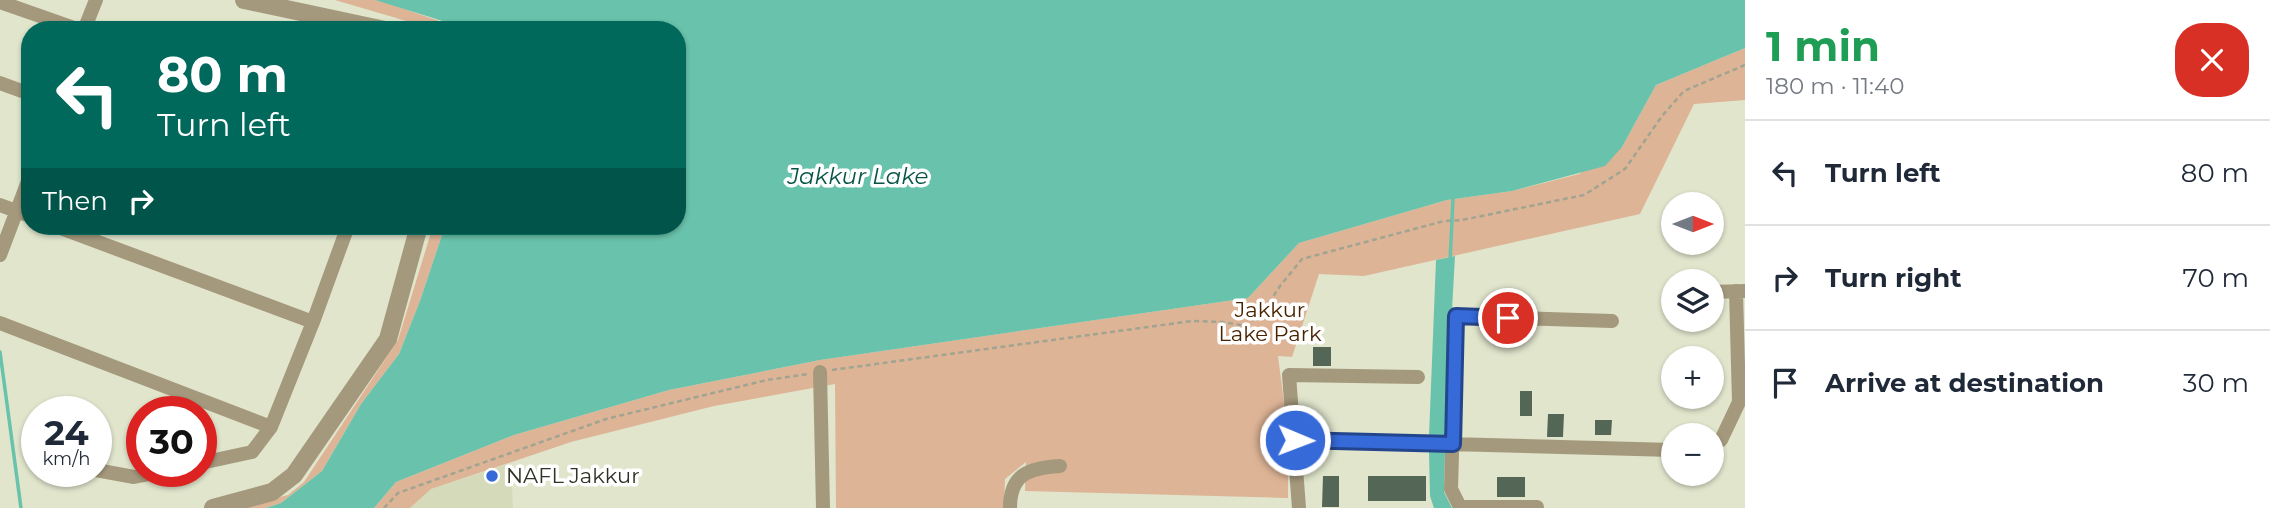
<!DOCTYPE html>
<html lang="en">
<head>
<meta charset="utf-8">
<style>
	:root { --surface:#fff; --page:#f6f6f7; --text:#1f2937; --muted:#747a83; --line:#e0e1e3 }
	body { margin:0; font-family:Montserrat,sans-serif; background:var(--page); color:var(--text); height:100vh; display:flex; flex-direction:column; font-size:26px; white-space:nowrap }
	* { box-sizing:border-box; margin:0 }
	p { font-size:23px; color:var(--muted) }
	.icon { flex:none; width:38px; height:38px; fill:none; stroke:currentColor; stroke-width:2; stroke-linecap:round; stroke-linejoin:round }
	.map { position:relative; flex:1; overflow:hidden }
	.side { display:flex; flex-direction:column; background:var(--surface); width:525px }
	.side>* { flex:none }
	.hud { position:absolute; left:21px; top:21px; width:665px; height:214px; border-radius:28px; box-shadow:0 2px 5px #0004; background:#00695c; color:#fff; overflow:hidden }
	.needle { width:46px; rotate:90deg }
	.tools { position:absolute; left:1661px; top:192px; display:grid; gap:14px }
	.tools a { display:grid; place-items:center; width:63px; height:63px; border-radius:50%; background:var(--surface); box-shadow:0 2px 5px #0004; font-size:35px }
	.speed { position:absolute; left:21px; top:396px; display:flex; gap:14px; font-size:35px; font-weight:700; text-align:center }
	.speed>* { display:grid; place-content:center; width:91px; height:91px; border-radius:50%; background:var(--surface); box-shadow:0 2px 5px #0004; line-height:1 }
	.speed small { font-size:18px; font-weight:400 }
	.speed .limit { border:10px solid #d22; background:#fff; color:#111 }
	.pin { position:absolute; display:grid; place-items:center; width:60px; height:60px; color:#fff; margin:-30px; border:4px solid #fff; border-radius:50%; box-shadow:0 2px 7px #0007 }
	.me { position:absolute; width:77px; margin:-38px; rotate:91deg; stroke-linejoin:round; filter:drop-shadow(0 0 5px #0008) }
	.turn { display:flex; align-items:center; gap:24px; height:147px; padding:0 21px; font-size:32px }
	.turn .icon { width:91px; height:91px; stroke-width:2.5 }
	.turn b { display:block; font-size:49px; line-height:60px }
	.then { display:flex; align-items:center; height:66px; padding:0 21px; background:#0003; gap:14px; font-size:26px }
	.round { display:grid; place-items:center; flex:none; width:74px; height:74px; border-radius:28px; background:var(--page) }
	.overview { display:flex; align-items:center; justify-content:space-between; height:119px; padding:0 21px }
	h1 { font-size:42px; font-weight:700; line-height:52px; color:#1e9e55 }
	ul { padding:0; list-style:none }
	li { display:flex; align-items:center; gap:21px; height:105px; padding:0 21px; border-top:2px solid var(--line) }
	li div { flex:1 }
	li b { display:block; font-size:26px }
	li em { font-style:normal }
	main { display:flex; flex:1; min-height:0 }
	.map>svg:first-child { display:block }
</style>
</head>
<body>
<main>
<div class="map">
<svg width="1745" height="508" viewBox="0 0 1745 508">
	<rect width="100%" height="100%" fill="#e0e5cc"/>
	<path fill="#d5dbba" d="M 511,463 L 513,508 L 410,508 L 431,489 Z"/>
	<path fill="#deb496" d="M 335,0 L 375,0 L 387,3 L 465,30 L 437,30 Z
		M 1745,48 L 1745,100 L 1694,104 L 1640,214 L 1364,276 L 1319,274 L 1292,357 L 1278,356 L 1288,434 L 1288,498 L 1025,491 L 1026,462 L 1005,479 L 1004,508 L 836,508 L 835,384 L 714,406 L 571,442 L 431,489 L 410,508 L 374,508 L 396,482 L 514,435 L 669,390 L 820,360 L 1248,298 L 1299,243 L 1447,200 L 1512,191 L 1579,174 L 1622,147 L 1656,85 Z
		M 433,226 L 445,226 L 420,301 L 399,354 L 361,404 L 322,471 L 281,503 L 266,508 L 238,508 L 288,495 L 304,482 L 398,340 Z"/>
	<path fill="#69c2ab" d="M 375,0 L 1745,0 L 1745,48 L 1656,85 L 1622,147 L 1605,166 L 1512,191 L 1447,200 L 1299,243 L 1248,298 L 820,360 L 669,390 L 514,435 L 396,482 L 374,508 L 266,508 L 281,503 L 322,471 L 361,404 L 399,354 L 420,301 L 445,226 L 677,226 L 677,30 L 465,30 L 462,27 Z
		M 1455,256 L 1445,436 L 1429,436 L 1436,260 Z
		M 1429,452 L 1445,452 L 1444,492 L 1452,508 L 1434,508 L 1430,496 Z"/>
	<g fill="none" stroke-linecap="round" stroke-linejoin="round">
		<path stroke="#69c2ab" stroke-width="3.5" d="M 1450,262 L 1453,199
			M 0,352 L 21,508"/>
	</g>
	<path fill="#546655" d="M 1313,347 L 1331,347 L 1331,366 L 1313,366 Z
		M 1520,391 L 1532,391 L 1532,416 L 1520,416 Z
		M 1548,414 L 1564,414 L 1563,437 L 1547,437 Z
		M 1595,420 L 1612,420 L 1611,435 L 1595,435 Z
		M 1323,476 L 1339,476 L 1339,507 L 1322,507 Z
		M 1368,476 L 1426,476 L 1426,501 L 1368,501 Z
		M 1497,477 L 1525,477 L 1525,497 L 1497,497 Z"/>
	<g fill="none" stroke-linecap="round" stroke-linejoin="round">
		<path stroke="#a0a491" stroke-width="2.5" stroke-dasharray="5 3.5" stroke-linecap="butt" d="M 832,370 L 1192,321 L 1222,322 L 1246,326 L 1263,312 L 1280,286 L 1302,259 L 1444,221 L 1462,220 L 1584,195 L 1625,169 L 1662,116 L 1684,91 L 1745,65
			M 384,508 L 398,493 L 606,419 L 767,380 L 808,374"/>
		<path stroke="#a5997d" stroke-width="14" d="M 0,2 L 80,30
			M 84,30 L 96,0
			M 0,83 L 30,94
			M 0,205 L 30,216
			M 55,226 L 313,322
			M 0,255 L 30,176
			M 1712,292 L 1745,291
			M 0,323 L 271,427
			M 820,372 L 823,508
			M 1295,440 L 1673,450
			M 1712,442 L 1721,440 L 1739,402 L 1736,291
			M 201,463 L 252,452 L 271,427 L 313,322 L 348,226
			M 96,470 L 134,477 L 165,471
			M 1537,507 L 1460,507 L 1451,489 L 1456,316 L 1612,321
			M 1010,508 C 1010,474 1029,468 1060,466
			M 1299,508 L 1289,375 L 1418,377"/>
		<path stroke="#a5997d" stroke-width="18" d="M 244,0 L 385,30
			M 213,508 L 272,492 L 294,475 L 388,339 L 419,226"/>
	</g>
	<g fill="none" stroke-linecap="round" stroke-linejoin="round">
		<g stroke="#23458d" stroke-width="18">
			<path id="route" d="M 1295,440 L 1453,444 L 1456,316 L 1508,318"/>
		</g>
		<use href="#route" stroke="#366ad9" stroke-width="12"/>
	</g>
	<circle fill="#366ad9" stroke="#fff" stroke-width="2.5" cx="492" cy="476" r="7"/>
	<g text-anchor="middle" stroke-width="7" stroke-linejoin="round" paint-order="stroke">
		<g font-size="21" fill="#492300" stroke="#fff">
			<text x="1270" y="317">Jakkur<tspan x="1270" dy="24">Lake Park</tspan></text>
		</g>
		<g font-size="21" fill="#303228" stroke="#fff" text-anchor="start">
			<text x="506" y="483">NAFL Jakkur</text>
		</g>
		<g font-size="23" font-style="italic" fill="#075546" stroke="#fff">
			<text x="858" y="184">Jakkur Lake</text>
		</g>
	</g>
</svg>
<div class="tools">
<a><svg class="needle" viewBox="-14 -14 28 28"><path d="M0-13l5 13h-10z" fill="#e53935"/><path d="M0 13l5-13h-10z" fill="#747a83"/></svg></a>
<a><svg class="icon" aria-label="layers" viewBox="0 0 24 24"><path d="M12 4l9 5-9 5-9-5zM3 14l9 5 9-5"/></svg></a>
<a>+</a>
<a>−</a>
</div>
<div class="speed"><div>24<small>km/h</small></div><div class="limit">30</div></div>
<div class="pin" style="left:1508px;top:318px;background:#d93025"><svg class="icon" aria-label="arrive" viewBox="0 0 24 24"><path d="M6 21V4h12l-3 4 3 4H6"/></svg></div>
<svg class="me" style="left:1295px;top:440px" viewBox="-20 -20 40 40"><circle r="17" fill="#366ad9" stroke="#fff" stroke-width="3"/><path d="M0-11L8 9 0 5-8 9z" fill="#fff"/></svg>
<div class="hud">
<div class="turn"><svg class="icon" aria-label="left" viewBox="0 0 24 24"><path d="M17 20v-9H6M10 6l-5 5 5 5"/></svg><div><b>80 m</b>Turn left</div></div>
<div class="then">Then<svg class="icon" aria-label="right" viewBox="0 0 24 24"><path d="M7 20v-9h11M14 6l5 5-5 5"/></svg></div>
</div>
</div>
<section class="side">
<div class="overview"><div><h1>1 min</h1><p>180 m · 11:40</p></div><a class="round" style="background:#d93025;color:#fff"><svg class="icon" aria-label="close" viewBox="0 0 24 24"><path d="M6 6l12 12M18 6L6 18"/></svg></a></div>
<ul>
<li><svg class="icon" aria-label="left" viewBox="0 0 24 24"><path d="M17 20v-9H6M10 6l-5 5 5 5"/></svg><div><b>Turn left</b></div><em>80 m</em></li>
<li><svg class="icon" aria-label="right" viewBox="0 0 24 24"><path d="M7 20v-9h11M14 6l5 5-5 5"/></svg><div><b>Turn right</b></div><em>70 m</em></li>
<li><svg class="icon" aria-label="arrive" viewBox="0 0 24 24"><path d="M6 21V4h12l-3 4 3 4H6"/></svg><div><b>Arrive at destination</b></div><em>30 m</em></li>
</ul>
</section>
</main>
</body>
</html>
